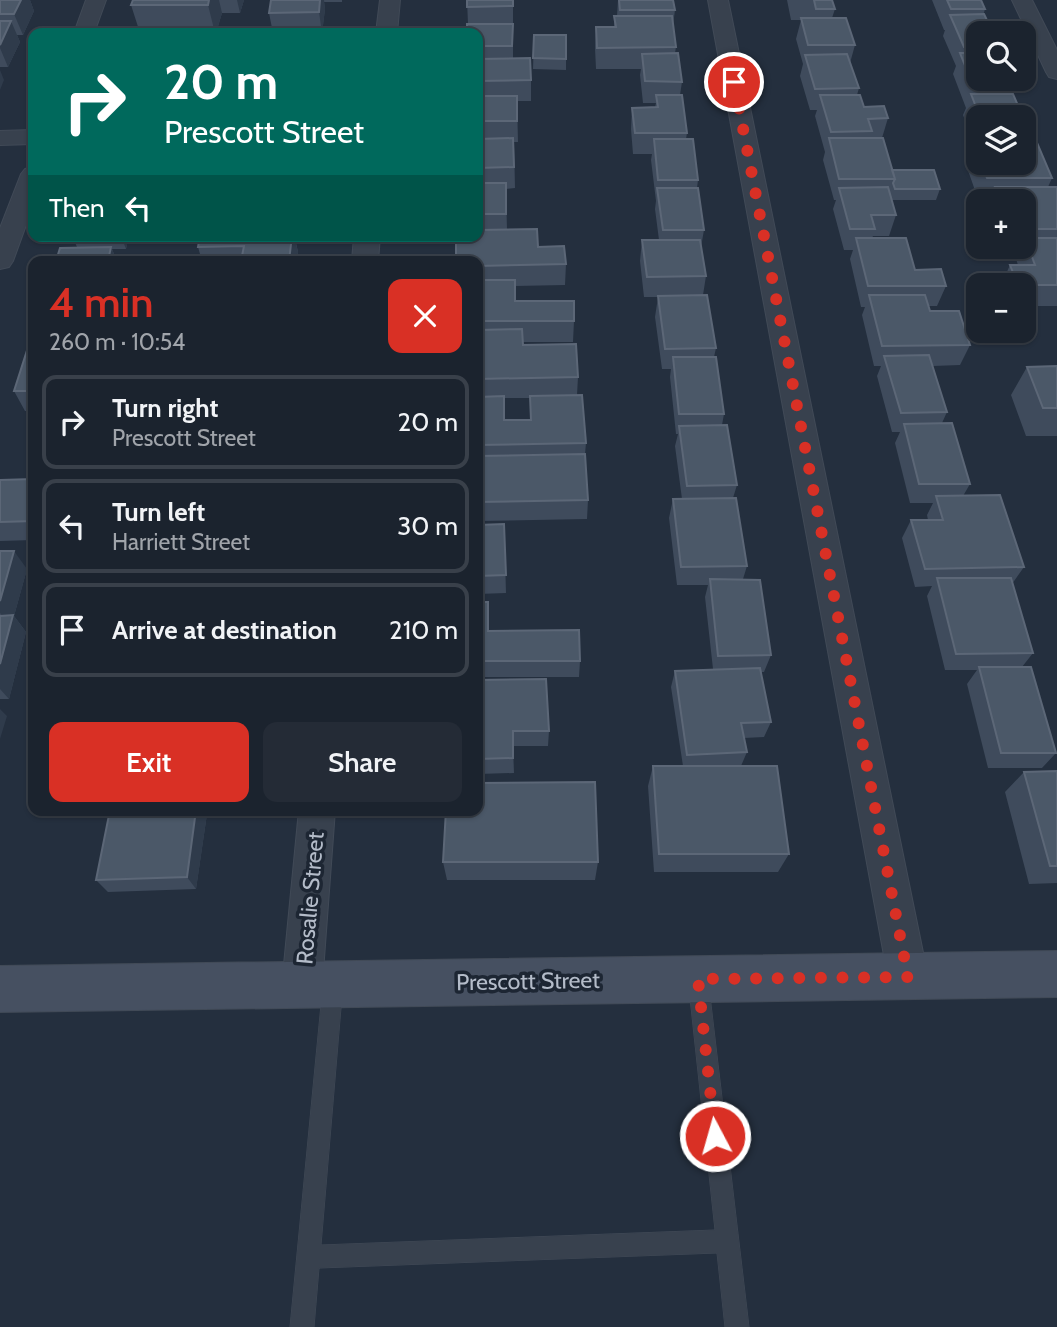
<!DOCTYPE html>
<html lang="en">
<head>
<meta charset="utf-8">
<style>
	:root { --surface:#1b232e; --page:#242b36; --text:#f1f3f6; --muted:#a0a4aa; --line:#39404a; --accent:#d93025 }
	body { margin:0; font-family:Cabin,sans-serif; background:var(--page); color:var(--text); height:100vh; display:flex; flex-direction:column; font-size:26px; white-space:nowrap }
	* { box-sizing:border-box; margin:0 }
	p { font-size:23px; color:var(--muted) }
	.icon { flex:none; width:38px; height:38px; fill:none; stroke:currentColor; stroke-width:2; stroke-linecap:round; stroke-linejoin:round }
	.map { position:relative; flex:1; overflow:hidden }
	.sheet { position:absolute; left:28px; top:256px; width:455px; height:560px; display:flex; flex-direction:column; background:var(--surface); border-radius:14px; box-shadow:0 2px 5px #0004,0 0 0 2px var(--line) }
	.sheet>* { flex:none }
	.banner { position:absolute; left:28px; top:28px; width:455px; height:214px; border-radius:14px; box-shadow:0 2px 5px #0004,0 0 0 2px var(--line); background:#00695c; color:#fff; overflow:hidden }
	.controls { position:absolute; left:966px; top:21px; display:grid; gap:14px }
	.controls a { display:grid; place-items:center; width:70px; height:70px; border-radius:14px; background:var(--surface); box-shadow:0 2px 5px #0004,0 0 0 2px var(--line); font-size:35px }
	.pin { position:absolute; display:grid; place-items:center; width:60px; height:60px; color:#fff; margin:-30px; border:4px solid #fff; border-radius:50%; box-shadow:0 2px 7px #0007 }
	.me { position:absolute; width:77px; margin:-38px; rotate:354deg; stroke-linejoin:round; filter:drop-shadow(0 0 5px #0008) }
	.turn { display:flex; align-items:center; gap:24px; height:147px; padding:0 21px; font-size:32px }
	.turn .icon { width:91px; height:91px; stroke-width:2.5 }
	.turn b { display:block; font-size:49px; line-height:60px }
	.then { display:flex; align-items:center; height:66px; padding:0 21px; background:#0003; gap:14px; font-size:26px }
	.round { display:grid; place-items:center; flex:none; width:74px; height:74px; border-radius:14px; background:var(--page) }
	.headline { display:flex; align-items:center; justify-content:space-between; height:119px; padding:0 21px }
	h1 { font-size:42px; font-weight:600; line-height:52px; color:var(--accent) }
	.primary-button { display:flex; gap:14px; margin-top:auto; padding:14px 21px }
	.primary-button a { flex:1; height:80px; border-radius:14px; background:var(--accent); color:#fff; font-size:28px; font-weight:600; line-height:80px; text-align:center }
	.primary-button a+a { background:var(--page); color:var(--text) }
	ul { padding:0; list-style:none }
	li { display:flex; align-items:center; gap:21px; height:94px; margin:0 14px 10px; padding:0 7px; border:4px solid var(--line); border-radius:14px }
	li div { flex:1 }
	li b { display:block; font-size:26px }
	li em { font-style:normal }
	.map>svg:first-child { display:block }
</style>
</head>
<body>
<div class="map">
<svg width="1057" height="1327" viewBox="0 0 1057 1327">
	<rect width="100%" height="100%" fill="#242f3e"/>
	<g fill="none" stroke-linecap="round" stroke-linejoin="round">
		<g stroke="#414a57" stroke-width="1">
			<path id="lane" d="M 698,969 L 705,972 L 708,979 L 749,1327 L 725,1327 L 717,1253 L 319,1268 L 314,1327 L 290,1327 L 323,984 L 326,977 L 333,974 L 340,977 L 343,984 L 321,1245 L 715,1230 L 688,979 L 691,972 Z"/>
		</g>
		<g stroke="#414a57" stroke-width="2">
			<path id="street" d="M 86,0 L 106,0 L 94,33 L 74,33 Z
				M 380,0 L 400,0 L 397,33 L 376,33 Z
				M 708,0 L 728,0 L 928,977 L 922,991 L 908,997 L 894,991 L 888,977 Z
				M 1012,0 L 1032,0 L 1057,50 L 1057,79 L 1049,77 L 1046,72 Z
				M 33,130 L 33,144 L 0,145 L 0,131 Z
				M 33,167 L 33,206 L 13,261 L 9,267 L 0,269 L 0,228 L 21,174 L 25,169 Z
				M 354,236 L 380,236 L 378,261 L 352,261 Z
				M 299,810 L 335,810 L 322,985 L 316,999 L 302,1005 L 288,999 L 282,985 Z"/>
		</g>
		<g stroke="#414a57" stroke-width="2">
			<path id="secondary" d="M 1057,951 L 1057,997 L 0,1012 L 0,966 Z"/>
		</g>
		<use href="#lane" fill="#38414e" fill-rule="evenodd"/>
		<use href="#street" fill="#38414e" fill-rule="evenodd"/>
		<use href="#secondary" fill="#465061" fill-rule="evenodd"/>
	</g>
	<path fill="#3f4b5c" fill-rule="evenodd" d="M 0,0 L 30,0 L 34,11 L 23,35 L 17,35 L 20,42 L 8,67 L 0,67 Z
		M 133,0 L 244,0 L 240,13 L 222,13 L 216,33 L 140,33 L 131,5 Z
		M 271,0 L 342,0 L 342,2 L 324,2 L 325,9 L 322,33 L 273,33 L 269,13 Z
		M 467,0 L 513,0 L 513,58 L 531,80 L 531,101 L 517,101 L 518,142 L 514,142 L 515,188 L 506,189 L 507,230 L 538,247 L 566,264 L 565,285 L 515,286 L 515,301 L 574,321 L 573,342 L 523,342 L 523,345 L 578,377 L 577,395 L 586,443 L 585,454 L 588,500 L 587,519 L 478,521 L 478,33 L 468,24 ZM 504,398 L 530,398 L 530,420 L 504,420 Z
		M 618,0 L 673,0 L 675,10 L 673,25 L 676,47 L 675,53 L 682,82 L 680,95 L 687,133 L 686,139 L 698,180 L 697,188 L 704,230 L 701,247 L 706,276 L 703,295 L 716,348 L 714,357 L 724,414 L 722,425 L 737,485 L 733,498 L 747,566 L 743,579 L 771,655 L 764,672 L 761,672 L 771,722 L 764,737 L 744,738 L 747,752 L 741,766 L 789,854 L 778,872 L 654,872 L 648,786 L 653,766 L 683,766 L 671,687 L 675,671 L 713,669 L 705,597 L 708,585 L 677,585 L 669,518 L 673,499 L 682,499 L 675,446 L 678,434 L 676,434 L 670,377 L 671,369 L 662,369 L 655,317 L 658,297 L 644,297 L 640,261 L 642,240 L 659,240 L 655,209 L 656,201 L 651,160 L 652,154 L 633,154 L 631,129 L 632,108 L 655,107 L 656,103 L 643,103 L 640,75 L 641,69 L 596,69 L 595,48 L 596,27 L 614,27 L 614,16 L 617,16 Z
		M 787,0 L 832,0 L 835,9 L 832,18 L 855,45 L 850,63 L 859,88 L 857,95 L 864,107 L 888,118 L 882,138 L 892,170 L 940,189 L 936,200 L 892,200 L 890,193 L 896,215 L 889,236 L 873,236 L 872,238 L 915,270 L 946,286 L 937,306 L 929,306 L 930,311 L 970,345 L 960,365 L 933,366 L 947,412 L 942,423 L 970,484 L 963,496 L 1024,567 L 1012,584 L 1033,653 L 1022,667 L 1056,753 L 1042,768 L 988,768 L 967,684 L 977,670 L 945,670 L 927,596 L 932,586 L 915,587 L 902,538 L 911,520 L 928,520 L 927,515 L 933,503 L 910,503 L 895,443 L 900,432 L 892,432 L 877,376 L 881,366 L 874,366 L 862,315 L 865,307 L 861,307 L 850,259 L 853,250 L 844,250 L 833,209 L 836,200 L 834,200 L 823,160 L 825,152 L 815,116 L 817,110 L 810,110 L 800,76 L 803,64 L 796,39 L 801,20 L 791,20 Z
		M 932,0 L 981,0 L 985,9 L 978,33 L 978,79 L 1016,88 L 1013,94 L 1023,117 L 978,117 L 978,163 L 1024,163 L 1024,119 L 1029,131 L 1026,138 L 1052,178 L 1048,187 L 1057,187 L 1057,306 L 1024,306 L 1024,285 L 1025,285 L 1001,285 L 1010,265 L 1018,265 L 1016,259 L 1020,249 L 1001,249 L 1000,247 L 1024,247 L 1024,201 L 989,201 L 990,199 L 978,199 L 964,159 L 972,138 L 963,115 L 966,108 L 953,74 L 956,66 L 943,36 L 945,30 L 944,30 Z
		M 534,35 L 566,35 L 566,70 L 533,69 Z
		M 72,236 L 129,236 L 126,249 L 112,249 L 117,261 L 56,261 L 77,247 Z
		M 200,236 L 305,236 L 305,238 L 295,238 L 298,252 L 297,261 L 202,261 L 198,247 Z
		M 33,341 L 33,411 L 25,411 L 14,391 Z
		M 1057,366 L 1057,436 L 1026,436 L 1011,395 L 1027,367 Z
		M 33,479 L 33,540 L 0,541 L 0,480 Z
		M 504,524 L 506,593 L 478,594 L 478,525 Z
		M 0,551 L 27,569 L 14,616 L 26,632 L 9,699 L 0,699 Z
		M 478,602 L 489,619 L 489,631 L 580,661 L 579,677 L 478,677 Z
		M 478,680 L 549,731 L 548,746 L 513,746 L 514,773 L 478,774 Z
		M 1057,771 L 1057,883 L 1029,884 L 1005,792 L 1024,772 Z
		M 207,814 L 196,889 L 108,892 L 96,880 Z
		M 443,862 L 598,862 L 595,880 L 447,880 Z"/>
	<path fill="#2f3b4b" d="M 21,0 L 30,0 L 34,11 L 23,35 L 14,14 Z
		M 209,0 L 219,0 L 222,13 L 216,33 L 215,33 L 208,5 Z
		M 237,0 L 244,0 L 240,13 Z
		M 320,0 L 324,0 L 325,9 L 322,33 L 319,12 Z
		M 11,21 L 20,42 L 8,67 L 0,48 L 0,45 Z
		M 0,70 L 4,80 L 0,90 Z
		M 121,236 L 129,236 L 126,249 Z
		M 292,236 L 294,236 L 298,252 L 297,261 L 289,261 Z
		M 111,247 L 117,261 L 108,261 Z
		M 14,551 L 27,569 L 14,616 L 26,632 L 9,699 L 0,689 L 0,664 L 10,626 L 0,613 L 0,601 Z
		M 488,602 L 489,619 L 489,647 L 488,631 Z
		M 0,709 L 7,716 L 0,739 Z
		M 196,810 L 205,810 L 207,814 L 196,889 L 187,877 Z"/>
	<path fill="#4b5868" stroke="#5c6777" stroke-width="2" d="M 0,0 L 21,0 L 14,14 L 0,14 Z
		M 133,0 L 209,0 L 208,5 L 131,5 Z
		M 271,0 L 320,0 L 319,12 L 269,13 Z
		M 467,0 L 513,0 L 513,6 L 467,7 Z
		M 619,0 L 673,0 L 675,10 L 620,10 Z
		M 814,0 L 832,0 L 835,9 L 816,9 Z
		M 947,0 L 981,0 L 985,9 L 951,9 Z
		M 984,14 L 993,33 L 978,33 L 978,47 L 964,47 L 950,15 Z
		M 614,16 L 672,16 L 676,47 L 597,48 L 596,27 L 616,27 Z
		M 801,18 L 846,18 L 855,45 L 808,45 Z
		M 0,21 L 11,21 L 0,45 Z
		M 467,24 L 513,24 L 512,46 L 478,46 L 478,33 L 467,33 Z
		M 534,35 L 566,35 L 566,59 L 533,58 Z
		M 678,53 L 682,82 L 645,81 L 642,54 Z
		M 960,53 L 978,53 L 978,79 L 1012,79 L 1016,88 L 974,88 Z
		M 847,54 L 859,88 L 815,89 L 805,55 Z
		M 530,58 L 531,80 L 478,81 L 478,59 Z
		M 971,94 L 1013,94 L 1023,117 L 980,117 Z
		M 656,95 L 682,95 L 687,133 L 635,133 L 632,108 L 658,107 Z
		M 820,95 L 860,95 L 864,107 L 884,106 L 888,118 L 868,119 L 872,131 L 831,132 Z
		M 478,96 L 517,96 L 517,121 L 478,121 Z
		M 1024,119 L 1029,131 L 1024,131 Z
		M 513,138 L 514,167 L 478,168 L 478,139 Z
		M 829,138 L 883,138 L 895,179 L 839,179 Z
		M 972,138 L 978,138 L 978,156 Z
		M 1024,138 L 1035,138 L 1052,178 L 987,178 L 981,163 L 1024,163 Z
		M 654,139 L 693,139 L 698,180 L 658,180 Z
		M 892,170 L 934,170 L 940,189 L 895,189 L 893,183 L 895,179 Z
		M 478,183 L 506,183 L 506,214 L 478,214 Z
		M 888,187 L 896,215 L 871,215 L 875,229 L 850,229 L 839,188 Z
		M 995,187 L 1057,187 L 1057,229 L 1024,229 L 1024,201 L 1000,201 Z
		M 657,188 L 698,188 L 704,230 L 663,230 Z
		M 537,229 L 538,247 L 564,246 L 566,264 L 478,266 L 478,261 L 456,261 L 456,236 L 478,236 L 478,230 Z
		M 200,236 L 292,236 L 289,261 L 241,261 L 244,246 L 198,247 Z
		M 856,238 L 906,238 L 915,270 L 941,269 L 946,286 L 868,286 Z
		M 1025,238 L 1057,238 L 1057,285 L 1018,285 L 1010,265 L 1035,265 Z
		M 642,240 L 700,240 L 706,276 L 647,277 Z
		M 111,247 L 108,261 L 56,261 L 60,248 Z
		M 478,280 L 515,280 L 515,301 L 574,301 L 574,321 L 478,321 Z
		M 707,295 L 716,348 L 665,349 L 658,296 Z
		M 869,295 L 925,295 L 930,311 L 959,311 L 970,345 L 882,346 Z
		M 522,329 L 523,345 L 576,344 L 578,377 L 478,379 L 478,330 Z
		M 30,341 L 33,341 L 33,391 L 14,391 Z
		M 929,355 L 947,412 L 901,413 L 884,356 Z
		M 673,357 L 716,357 L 724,414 L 679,414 Z
		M 1057,366 L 1057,408 L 1043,408 L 1027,367 Z
		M 582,395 L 586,443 L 478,445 L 478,397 L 504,396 L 504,420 L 531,420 L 530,396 Z
		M 952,423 L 970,484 L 919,484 L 904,424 Z
		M 727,425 L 737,485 L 687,486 L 679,426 Z
		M 585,454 L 588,500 L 478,502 L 478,456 Z
		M 33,479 L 33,521 L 0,522 L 0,480 Z
		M 1000,495 L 1024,567 L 925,569 L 911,520 L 943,520 L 936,496 Z
		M 736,498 L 747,566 L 681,567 L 673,499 Z
		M 504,524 L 506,575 L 478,576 L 478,525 Z
		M 0,551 L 14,551 L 0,601 Z
		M 937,578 L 1011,578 L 1033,653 L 956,654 Z
		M 710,579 L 760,580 L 771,655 L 718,656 Z
		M 478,602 L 488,602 L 488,631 L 579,630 L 580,661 L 478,661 Z
		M 13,615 L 0,664 L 0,616 Z
		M 979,667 L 1031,667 L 1056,753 L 1001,753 Z
		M 760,668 L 771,722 L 741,723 L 747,752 L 687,755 L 675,671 Z
		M 546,679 L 549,731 L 513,731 L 513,758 L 478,759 L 478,680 Z
		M 653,766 L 777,766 L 789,854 L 659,854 Z
		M 1057,771 L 1057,866 L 1050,866 L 1024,772 Z
		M 595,782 L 598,862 L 443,862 L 446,810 L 478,810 L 478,783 Z
		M 110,810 L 196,810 L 187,877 L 96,880 Z"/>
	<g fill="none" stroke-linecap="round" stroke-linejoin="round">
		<path stroke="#d93025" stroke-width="12" stroke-dasharray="0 21.6" d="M 715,1136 L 698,979 L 908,977 L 734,82"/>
	</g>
	<g text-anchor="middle" stroke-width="7" stroke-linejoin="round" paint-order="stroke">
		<g font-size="23" fill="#b4bcc9" stroke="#1d2633">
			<text transform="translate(310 898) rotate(-85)" y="8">Rosalie Street</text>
			<text transform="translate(528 981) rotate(-1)" y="8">Prescott Street</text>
		</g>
	</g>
</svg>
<div class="controls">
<a><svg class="icon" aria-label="search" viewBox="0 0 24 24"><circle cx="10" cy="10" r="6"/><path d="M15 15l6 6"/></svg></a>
<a><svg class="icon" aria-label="layers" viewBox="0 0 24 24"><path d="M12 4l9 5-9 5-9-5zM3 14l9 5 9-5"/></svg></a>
<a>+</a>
<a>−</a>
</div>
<div class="pin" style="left:734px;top:82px;background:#d93025"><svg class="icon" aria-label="arrive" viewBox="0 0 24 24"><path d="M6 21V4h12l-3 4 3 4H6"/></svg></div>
<svg class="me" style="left:715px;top:1136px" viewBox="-20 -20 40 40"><circle r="17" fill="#d93025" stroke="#fff" stroke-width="3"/><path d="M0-11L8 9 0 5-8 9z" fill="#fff"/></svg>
<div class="banner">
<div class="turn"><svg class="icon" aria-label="right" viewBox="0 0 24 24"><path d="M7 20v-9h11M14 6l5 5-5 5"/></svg><div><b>20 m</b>Prescott Street</div></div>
<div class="then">Then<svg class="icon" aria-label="left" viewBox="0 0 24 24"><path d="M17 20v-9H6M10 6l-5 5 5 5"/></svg></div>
</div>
<section class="sheet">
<div class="headline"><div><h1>4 min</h1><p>260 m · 10:54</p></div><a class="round" style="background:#d93025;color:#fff"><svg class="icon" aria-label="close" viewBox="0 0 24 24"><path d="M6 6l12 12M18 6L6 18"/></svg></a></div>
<ul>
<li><svg class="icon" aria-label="right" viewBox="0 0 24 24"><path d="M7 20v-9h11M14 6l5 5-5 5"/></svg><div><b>Turn right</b><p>Prescott Street</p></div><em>20 m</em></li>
<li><svg class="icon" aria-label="left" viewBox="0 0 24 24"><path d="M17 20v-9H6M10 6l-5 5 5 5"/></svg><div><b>Turn left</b><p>Harriett Street</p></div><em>30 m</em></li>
<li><svg class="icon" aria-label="arrive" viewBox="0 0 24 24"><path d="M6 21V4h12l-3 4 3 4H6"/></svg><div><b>Arrive at destination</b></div><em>210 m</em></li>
</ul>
<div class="primary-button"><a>Exit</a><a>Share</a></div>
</section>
</div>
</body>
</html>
